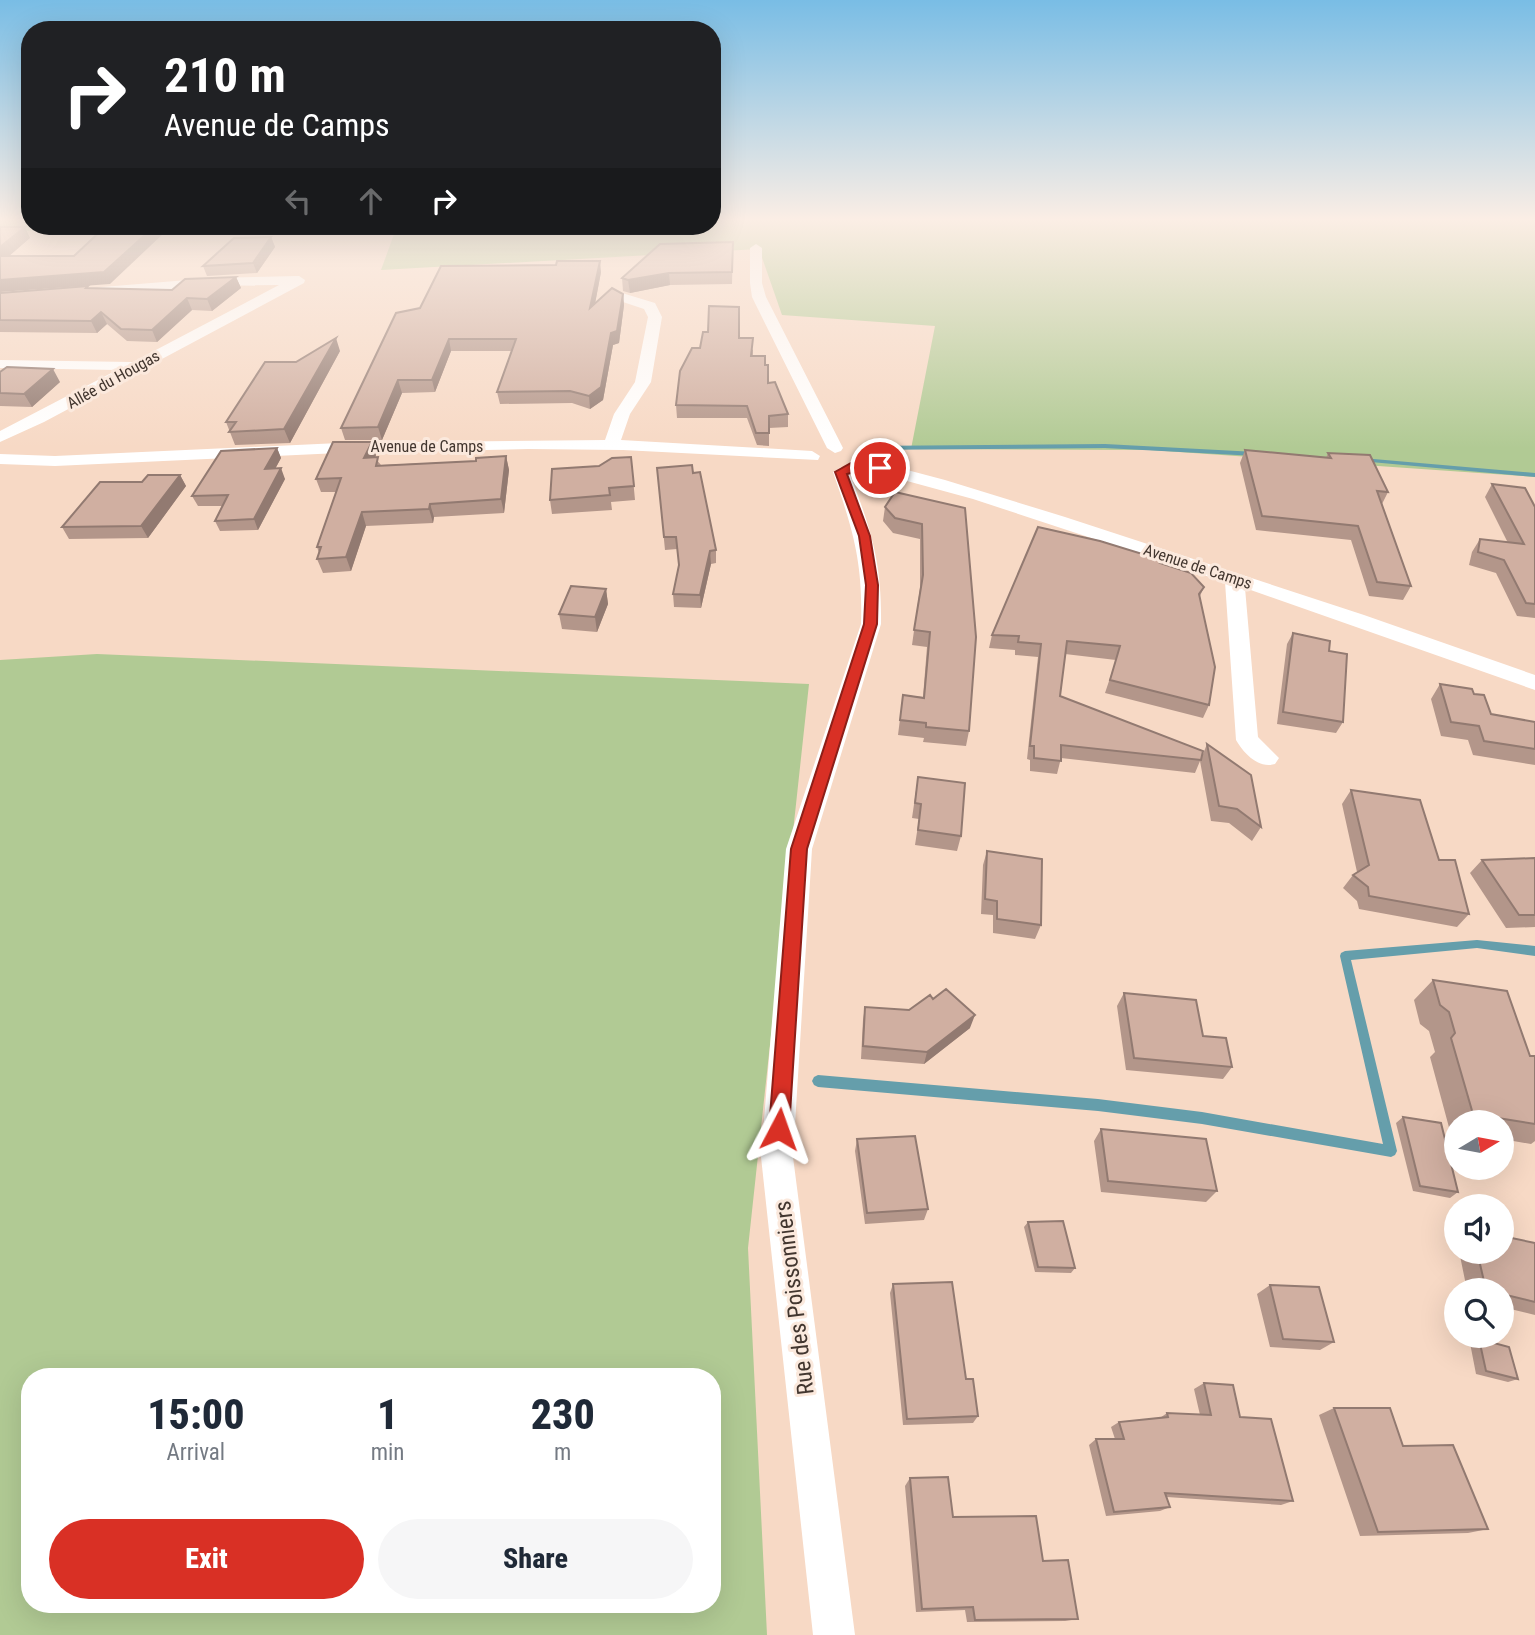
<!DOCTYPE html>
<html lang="en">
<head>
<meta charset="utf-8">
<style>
	:root { --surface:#fff; --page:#f6f6f7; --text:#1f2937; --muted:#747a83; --accent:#d93025 }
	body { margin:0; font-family:"Roboto Condensed",sans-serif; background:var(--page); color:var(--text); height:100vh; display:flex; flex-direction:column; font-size:26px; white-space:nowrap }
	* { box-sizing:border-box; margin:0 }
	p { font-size:23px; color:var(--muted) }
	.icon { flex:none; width:38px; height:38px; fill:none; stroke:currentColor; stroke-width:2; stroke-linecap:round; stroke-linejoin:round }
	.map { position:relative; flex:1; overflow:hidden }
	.details { position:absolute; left:21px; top:1368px; width:700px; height:245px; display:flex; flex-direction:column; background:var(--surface); border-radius:28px; box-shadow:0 7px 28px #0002 }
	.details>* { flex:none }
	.hud { position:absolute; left:21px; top:21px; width:700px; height:214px; border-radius:28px; box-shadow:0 7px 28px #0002; background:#202124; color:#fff; overflow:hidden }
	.needle { width:46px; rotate:80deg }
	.buttons { position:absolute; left:1444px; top:1110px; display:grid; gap:14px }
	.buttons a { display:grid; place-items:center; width:70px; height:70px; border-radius:50%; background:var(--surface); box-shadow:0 7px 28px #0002; font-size:35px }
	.pin { position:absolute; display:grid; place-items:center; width:60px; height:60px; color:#fff; margin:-30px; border:4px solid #fff; border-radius:50%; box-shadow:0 2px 7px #0007 }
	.me { position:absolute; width:77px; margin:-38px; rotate:4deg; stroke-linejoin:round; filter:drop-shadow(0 0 5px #0008) }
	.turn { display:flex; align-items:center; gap:24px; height:147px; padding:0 28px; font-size:32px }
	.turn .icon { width:91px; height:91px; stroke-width:2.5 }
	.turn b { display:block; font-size:49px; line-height:60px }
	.lanes { display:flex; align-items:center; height:66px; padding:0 28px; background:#0003; justify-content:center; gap:35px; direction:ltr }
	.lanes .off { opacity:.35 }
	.eta { display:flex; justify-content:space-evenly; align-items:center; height:119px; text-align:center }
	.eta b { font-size:42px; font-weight:800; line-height:49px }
	.action { display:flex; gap:14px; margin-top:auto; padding:14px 28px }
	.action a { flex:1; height:80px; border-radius:42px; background:var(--accent); color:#fff; font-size:28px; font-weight:800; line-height:80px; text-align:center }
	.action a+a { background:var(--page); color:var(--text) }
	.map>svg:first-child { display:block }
</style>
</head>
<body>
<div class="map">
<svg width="1535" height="1635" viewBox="0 0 1535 1635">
	<rect width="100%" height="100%" fill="#f7d9c5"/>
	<path fill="#b1ca94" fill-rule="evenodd" d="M 0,219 L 30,219 L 30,226 L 176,226 L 0,232 Z
		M 712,219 L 1535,219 L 1535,477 L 1150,450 L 911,449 L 935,326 L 782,315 L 759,249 L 381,270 L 397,226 L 712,226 Z
		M 97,654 L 809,684 L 748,1248 L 767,1635 L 0,1635 L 0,660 ZM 30,1377 L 712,1377 L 712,1605 L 30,1605 Z"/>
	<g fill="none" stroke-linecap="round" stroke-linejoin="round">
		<path fill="#659eab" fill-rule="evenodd" d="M 1105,444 L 1256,452 L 1259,454 L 1256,456 L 1105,448 L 861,450 L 858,448 L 861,446 Z
			M 1362,458 L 1535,473 L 1535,477 L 1360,461 L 1360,459 Z
			M 1477,940 L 1535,946 L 1535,956 L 1477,948 L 1351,960 L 1397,1151 L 1395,1155 L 1391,1157 L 1202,1124 L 1098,1111 L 818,1087 L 814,1085 L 812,1081 L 814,1077 L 818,1075 L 1098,1099 L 1202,1112 L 1383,1144 L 1340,956 L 1341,953 L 1345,951 Z"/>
		<path fill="#fff" fill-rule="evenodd" d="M 756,244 L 762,248 L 762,283 L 766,297 L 843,448 L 841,451 L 835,453 L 827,448 L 752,297 L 750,283 L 750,248 Z
			M 299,276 L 305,280 L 304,283 L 44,422 L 0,442 L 0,431 L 117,370 L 0,368 L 0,360 L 133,362 L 279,285 L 212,286 L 83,296 L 78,295 L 78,289 L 212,278 Z
			M 622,293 L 655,303 L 662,317 L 651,382 L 630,414 L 621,440 L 812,451 L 820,456 L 818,460 L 623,450 L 528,449 L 339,453 L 55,466 L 0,464 L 0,454 L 55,456 L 339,443 L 605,440 L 614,414 L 635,382 L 648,317 L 644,309 L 617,300 L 615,297 Z
			M 858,457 L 945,480 L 1065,517 L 1364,615 L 1535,675 L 1535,690 L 1245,588 L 1258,737 L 1279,758 L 1275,764 C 1259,769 1244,754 1236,740 L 1225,582 L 973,499 L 852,466 L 850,462 Z
			M 841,467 L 849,472 C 871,529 882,562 881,624 L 812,849 L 793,1157 L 855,1635 L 813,1635 L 761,1157 L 786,849 L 861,624 C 863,562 853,530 833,472 Z"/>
	</g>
	<path fill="#b3968a" d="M 271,237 L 275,247 L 257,273 L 207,276 L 203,266 Z
		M 733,242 L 732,284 L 670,285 L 630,293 L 623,291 L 622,278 Z
		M 601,272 L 595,303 L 623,294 L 624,305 L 619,343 L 613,345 L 603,400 L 590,409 L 572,403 L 500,404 L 497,392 L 512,351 L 451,351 L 435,392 L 402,393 L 382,440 L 345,440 L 341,428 L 420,308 Z
		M 236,277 L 241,288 L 212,311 L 192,310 L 157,342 L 127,341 L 107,324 L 97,333 L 0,332 L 0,293 L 89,288 L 172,290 Z
		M 739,338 L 753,350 L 753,356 L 765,365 L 768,383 L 788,414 L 788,427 L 769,428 L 769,446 L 757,445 L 747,418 L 677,418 L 676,405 L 700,348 Z
		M 340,351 L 290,443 L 235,445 L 226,422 L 296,362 Z
		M 0,372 L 60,382 L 32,407 L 0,406 Z
		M 277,448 L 281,458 L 275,469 L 285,479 L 258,530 L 220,531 L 215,521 L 222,506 L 198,506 L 192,496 Z
		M 1245,450 L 1326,458 L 1328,453 L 1388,492 L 1382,504 L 1411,586 L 1403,600 L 1369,596 L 1351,540 L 1256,530 L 1240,463 Z
		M 376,455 L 375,458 L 381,465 L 476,461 L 506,456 L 509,470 L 504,513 L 434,517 L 433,523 L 366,526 L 351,571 L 323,573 L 317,559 L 319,553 L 317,547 L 336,492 L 321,492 L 316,479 Z
		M 631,457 L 635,500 L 611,502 L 612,510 L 552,514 L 550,500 L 599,466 Z
		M 657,468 L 693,473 L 716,550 L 716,563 L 711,564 L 701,608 L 674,607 L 673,594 L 679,565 L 677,549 L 665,550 Z
		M 180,475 L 186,486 L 148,538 L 69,539 L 62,527 L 142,482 Z
		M 1492,484 L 1535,507 L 1535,618 L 1517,616 L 1496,573 L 1469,565 L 1472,552 L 1480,539 L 1508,543 L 1485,497 Z
		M 885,507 L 965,508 L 969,731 L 966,746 L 923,742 L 924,738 L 898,735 L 903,695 L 923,697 L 927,647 L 912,645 L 920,588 L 920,539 L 893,533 L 883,521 Z
		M 1162,560 L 1161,563 L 1204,587 L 1200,596 L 1209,705 L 1203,718 L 1105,693 L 1116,660 L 1065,654 L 1060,696 L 1203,754 L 1207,744 L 1261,827 L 1252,841 L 1229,823 L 1211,821 L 1200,761 L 1195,773 L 1061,758 L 1057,774 L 1030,771 L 1030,760 L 1027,759 L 1038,657 L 1015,655 L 1015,650 L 989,648 L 992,635 Z
		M 606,589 L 608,604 L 597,632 L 562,629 L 559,614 Z
		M 1293,633 L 1329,651 L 1343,722 L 1336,733 L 1277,724 L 1287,644 Z
		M 1440,684 L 1474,694 L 1491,714 L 1535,722 L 1535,765 L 1473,755 L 1468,740 L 1441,736 L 1431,699 Z
		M 918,777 L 961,836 L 957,851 L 915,845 L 919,819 L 912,818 Z
		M 1351,790 L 1439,860 L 1469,914 L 1457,927 L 1359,909 L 1357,901 L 1343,888 L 1353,875 L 1357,872 L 1342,804 Z
		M 987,851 L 1041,925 L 1035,939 L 993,933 L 993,915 L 981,914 L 983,865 Z
		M 1535,858 L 1535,927 L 1506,928 L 1470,873 L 1482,860 Z
		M 1433,980 L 1530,1056 L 1535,1056 L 1535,1141 L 1531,1144 L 1502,1139 L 1502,1122 L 1456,1122 L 1456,1132 L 1450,1131 L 1430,1057 L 1435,1052 L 1429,1031 L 1420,1024 L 1414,1000 Z
		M 1124,993 L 1203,1036 L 1232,1067 L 1223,1079 L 1126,1070 L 1117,1006 Z
		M 933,999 L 970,1028 L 924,1064 L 861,1059 L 863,1020 L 865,1007 L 909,1010 Z
		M 1403,1117 L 1458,1192 L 1450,1198 L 1413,1191 L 1396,1123 Z
		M 1101,1129 L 1217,1191 L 1206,1202 L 1101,1192 L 1094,1141 Z
		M 857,1139 L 928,1209 L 924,1220 L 865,1224 L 855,1151 Z
		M 1028,1222 L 1075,1268 L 1071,1273 L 1035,1272 L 1024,1227 Z
		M 1535,1243 L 1535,1315 L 1502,1307 L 1502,1290 L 1467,1290 L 1459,1251 L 1502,1251 Z
		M 893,1284 L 966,1379 L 978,1416 L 973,1423 L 903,1425 L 890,1293 Z
		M 1270,1285 L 1334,1342 L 1320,1350 L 1270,1347 L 1257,1294 Z
		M 1479,1339 L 1518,1379 L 1508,1382 L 1476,1374 L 1470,1343 Z
		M 1204,1383 L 1240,1417 L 1293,1501 L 1281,1505 L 1167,1497 L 1170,1507 L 1160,1511 L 1106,1516 L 1089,1445 L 1096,1439 L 1115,1439 L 1111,1427 L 1119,1422 L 1160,1418 L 1167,1413 L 1200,1415 L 1194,1389 Z
		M 1334,1408 L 1403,1446 L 1488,1529 L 1468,1533 L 1360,1536 L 1319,1415 Z
		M 910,1478 L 953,1517 L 1043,1561 L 1078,1619 L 1065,1621 L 967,1622 L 965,1610 L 916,1612 L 905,1486 Z"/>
	<path fill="#927a71" d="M 155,226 L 162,226 L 165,232 L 110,284 L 0,292 L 0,280 L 104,272 Z
		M 25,227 L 30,238 L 0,264 L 0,247 Z
		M 271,237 L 275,247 L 257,273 L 253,263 Z
		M 600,261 L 601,272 L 592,320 L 590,308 Z
		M 669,273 L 670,285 L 630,293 L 628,280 Z
		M 236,277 L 241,288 L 212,311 L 207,299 Z
		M 623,294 L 624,305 L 619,343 L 613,345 L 603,400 L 590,409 L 589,396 L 611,333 Z
		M 187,298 L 192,310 L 157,342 L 152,330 Z
		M 101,312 L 107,324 L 97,333 L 91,321 Z
		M 336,338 L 340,351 L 290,443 L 284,429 Z
		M 449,339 L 451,351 L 435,392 L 432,380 Z
		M 53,369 L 60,382 L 32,407 L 24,394 Z
		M 398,380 L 402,393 L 382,440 L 378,427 Z
		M 372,442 L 376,455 L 369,471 L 364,458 Z
		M 277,448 L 281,458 L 269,480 L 265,469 Z
		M 506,456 L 509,470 L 504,513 L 501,499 Z
		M 281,468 L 285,479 L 258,530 L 254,519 Z
		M 180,475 L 186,486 L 148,538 L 141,526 Z
		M 430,504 L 434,517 L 433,523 L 429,509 Z
		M 362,512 L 366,526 L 351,571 L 346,557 Z
		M 710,551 L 711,564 L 701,608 L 700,595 Z
		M 606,589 L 608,604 L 597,632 L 595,617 Z
		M 975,1015 L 970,1028 L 924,1064 L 927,1052 Z"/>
	<path fill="#d0afa1" stroke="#927a71" stroke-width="2" d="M 106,226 L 155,226 L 104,272 L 0,280 L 0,256 L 74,256 Z
		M 0,227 L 25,227 L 0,247 Z
		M 271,237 L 253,263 L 203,266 L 234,238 Z
		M 733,242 L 732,272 L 669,273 L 628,280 L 622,278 L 660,244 Z
		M 557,261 L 600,261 L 590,308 L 612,288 L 623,294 L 617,331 L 611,333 L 601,387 L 589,396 L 570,391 L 497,392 L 516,339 L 449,339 L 432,380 L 398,380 L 378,427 L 341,428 L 396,313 L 420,308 L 441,266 L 556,265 Z
		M 236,277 L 207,299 L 187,298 L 152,330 L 121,329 L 101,312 L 91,321 L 0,320 L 0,293 L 88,286 L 86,288 L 172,290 L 185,279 Z
		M 709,306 L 739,307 L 739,338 L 753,338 L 751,356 L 765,356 L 765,365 L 768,365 L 768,383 L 775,382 L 788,414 L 769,416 L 769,433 L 756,433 L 747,406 L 676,405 L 680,371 L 692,348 L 700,348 L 703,332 L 708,332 Z
		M 336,338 L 284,429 L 229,432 L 236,422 L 226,422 L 265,362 L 296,362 Z
		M 7,367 L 53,369 L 24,394 L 0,393 L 0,372 Z
		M 333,442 L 372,442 L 364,458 L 378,457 L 376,466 L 476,461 L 476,458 L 506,456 L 501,499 L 430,504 L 429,509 L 362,512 L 346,557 L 317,559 L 321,547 L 317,547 L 341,478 L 316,479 Z
		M 277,448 L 265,469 L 281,468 L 254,519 L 215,521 L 228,495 L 192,496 L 221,451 Z
		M 1245,450 L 1331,458 L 1328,453 L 1370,455 L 1388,492 L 1377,491 L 1411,586 L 1377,582 L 1358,526 L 1262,516 Z
		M 631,457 L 634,486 L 609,488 L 610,495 L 550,500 L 552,469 L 599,466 L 612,458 Z
		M 692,465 L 693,473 L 700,472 L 716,550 L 710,551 L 700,595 L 673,594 L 679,565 L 676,537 L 664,537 L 657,468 Z
		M 148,475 L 180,475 L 141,526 L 62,527 L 100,482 L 142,482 Z
		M 1492,484 L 1525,488 L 1535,507 L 1535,604 L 1526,603 L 1504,560 L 1478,552 L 1480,539 L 1524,544 Z
		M 895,492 L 965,508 L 976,637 L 969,731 L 926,727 L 926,723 L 900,720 L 903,695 L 924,698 L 930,632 L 914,630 L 923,575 L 922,524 L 895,518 L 885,507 Z
		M 1038,527 L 1100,541 L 1162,560 L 1160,563 L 1191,573 L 1204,587 L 1199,594 L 1215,667 L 1209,705 L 1110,680 L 1120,646 L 1067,641 L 1060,696 L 1203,751 L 1201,760 L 1061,745 L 1061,761 L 1034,758 L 1034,746 L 1030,746 L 1041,644 L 1018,642 L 1019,636 L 992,635 Z
		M 571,586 L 606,589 L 595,617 L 559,614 Z
		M 1293,633 L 1330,641 L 1329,651 L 1347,654 L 1343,722 L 1283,712 Z
		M 1440,684 L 1472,689 L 1474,694 L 1484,695 L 1491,714 L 1535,722 L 1535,749 L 1484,741 L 1479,726 L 1451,722 Z
		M 1207,744 L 1251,775 L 1261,827 L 1237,809 L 1219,806 Z
		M 918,777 L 965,783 L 961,836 L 918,830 L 921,804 L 915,803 Z
		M 1351,790 L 1420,800 L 1439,860 L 1455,860 L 1469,914 L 1369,896 L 1368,887 L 1353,875 L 1369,865 Z
		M 987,851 L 1042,859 L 1041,925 L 997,919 L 997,901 L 985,899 Z
		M 1535,858 L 1535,915 L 1519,915 L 1482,860 Z
		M 1433,980 L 1507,991 L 1530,1056 L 1535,1056 L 1535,1124 L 1473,1114 L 1451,1038 L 1455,1033 L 1449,1012 L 1440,1005 Z
		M 946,989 L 975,1015 L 927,1052 L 863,1046 L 865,1007 L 909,1010 L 930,995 L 933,999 Z
		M 1124,993 L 1196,1000 L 1203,1036 L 1226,1038 L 1232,1067 L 1134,1058 Z
		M 1403,1117 L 1441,1123 L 1458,1192 L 1420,1186 Z
		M 1101,1129 L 1206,1139 L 1217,1191 L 1108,1181 Z
		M 915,1136 L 928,1209 L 867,1213 L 857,1139 Z
		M 1063,1221 L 1075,1268 L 1038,1267 L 1028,1222 Z
		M 1502,1236 L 1535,1243 L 1535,1302 L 1502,1294 L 1502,1290 L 1486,1290 L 1477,1251 L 1502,1251 Z
		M 952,1282 L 966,1379 L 973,1379 L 978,1416 L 907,1419 L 893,1284 Z
		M 1270,1285 L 1319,1287 L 1334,1342 L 1283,1339 Z
		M 1479,1339 L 1509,1347 L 1518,1379 L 1486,1371 Z
		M 1204,1383 L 1233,1385 L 1240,1417 L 1271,1419 L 1293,1501 L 1165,1493 L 1170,1507 L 1114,1512 L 1096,1439 L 1124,1439 L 1119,1422 L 1168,1417 L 1167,1413 L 1211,1415 Z
		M 1334,1408 L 1390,1408 L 1403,1446 L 1453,1445 L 1488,1529 L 1378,1532 Z
		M 948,1477 L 953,1517 L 1036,1516 L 1043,1561 L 1068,1560 L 1078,1619 L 975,1620 L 973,1607 L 922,1609 L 910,1478 Z"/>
	<linearGradient id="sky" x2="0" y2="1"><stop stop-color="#79bde5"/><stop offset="0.49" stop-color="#fbeee5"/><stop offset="1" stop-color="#fbeee5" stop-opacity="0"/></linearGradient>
	<rect width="1535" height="448" fill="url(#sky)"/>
	<path fill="#d93025" stroke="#8d1f18" stroke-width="2" d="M 858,459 L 886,468 L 880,471 L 860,466 L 855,472 L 847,474 L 870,536 L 878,585 L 877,624 L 807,849 L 789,1129 L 786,1136 L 779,1139 L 772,1136 L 769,1129 L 791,849 L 864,624 L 866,585 L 859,536 L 835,472 Z"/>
	<g text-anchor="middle" stroke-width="6" stroke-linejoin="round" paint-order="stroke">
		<g font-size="16" fill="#42362f" stroke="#fbe9dd">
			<text transform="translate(113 379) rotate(-29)" y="6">Allée du Hougas</text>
			<text x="427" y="452">Avenue de Camps</text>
			<text transform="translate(1198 566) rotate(18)" y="6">Avenue de Camps</text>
		</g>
		<g font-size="23" fill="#42362f" stroke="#fbe9dd">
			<text transform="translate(794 1298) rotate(-97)" y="8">Rue des Poissonniers</text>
		</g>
	</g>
</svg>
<div class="buttons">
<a><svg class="needle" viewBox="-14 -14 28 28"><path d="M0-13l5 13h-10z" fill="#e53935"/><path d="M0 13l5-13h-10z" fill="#747a83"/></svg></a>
<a><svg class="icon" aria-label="sound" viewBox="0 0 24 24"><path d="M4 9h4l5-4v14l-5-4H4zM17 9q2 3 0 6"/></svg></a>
<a><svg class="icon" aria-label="search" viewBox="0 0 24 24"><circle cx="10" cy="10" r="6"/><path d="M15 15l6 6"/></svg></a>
</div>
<div class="pin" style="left:880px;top:468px;background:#d93025"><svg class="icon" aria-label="arrive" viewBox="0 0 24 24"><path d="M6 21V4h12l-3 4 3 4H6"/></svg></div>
<svg class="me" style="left:779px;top:1129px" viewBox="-20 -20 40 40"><path d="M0-17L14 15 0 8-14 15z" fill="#d93025" stroke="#fff" stroke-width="4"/></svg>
<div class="hud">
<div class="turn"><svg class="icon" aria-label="right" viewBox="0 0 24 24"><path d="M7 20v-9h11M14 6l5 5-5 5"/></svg><div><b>210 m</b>Avenue de Camps</div></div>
<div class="lanes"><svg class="icon off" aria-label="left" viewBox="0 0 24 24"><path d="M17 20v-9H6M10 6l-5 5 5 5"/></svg><svg class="icon off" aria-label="ahead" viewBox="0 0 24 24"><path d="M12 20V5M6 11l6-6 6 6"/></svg><svg class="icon" aria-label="right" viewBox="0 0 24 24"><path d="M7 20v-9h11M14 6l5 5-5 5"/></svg></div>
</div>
<section class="details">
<div class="eta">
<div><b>15:00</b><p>Arrival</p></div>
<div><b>1</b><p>min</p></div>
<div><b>230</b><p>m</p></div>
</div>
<div class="action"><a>Exit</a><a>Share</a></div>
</section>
</div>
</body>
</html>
